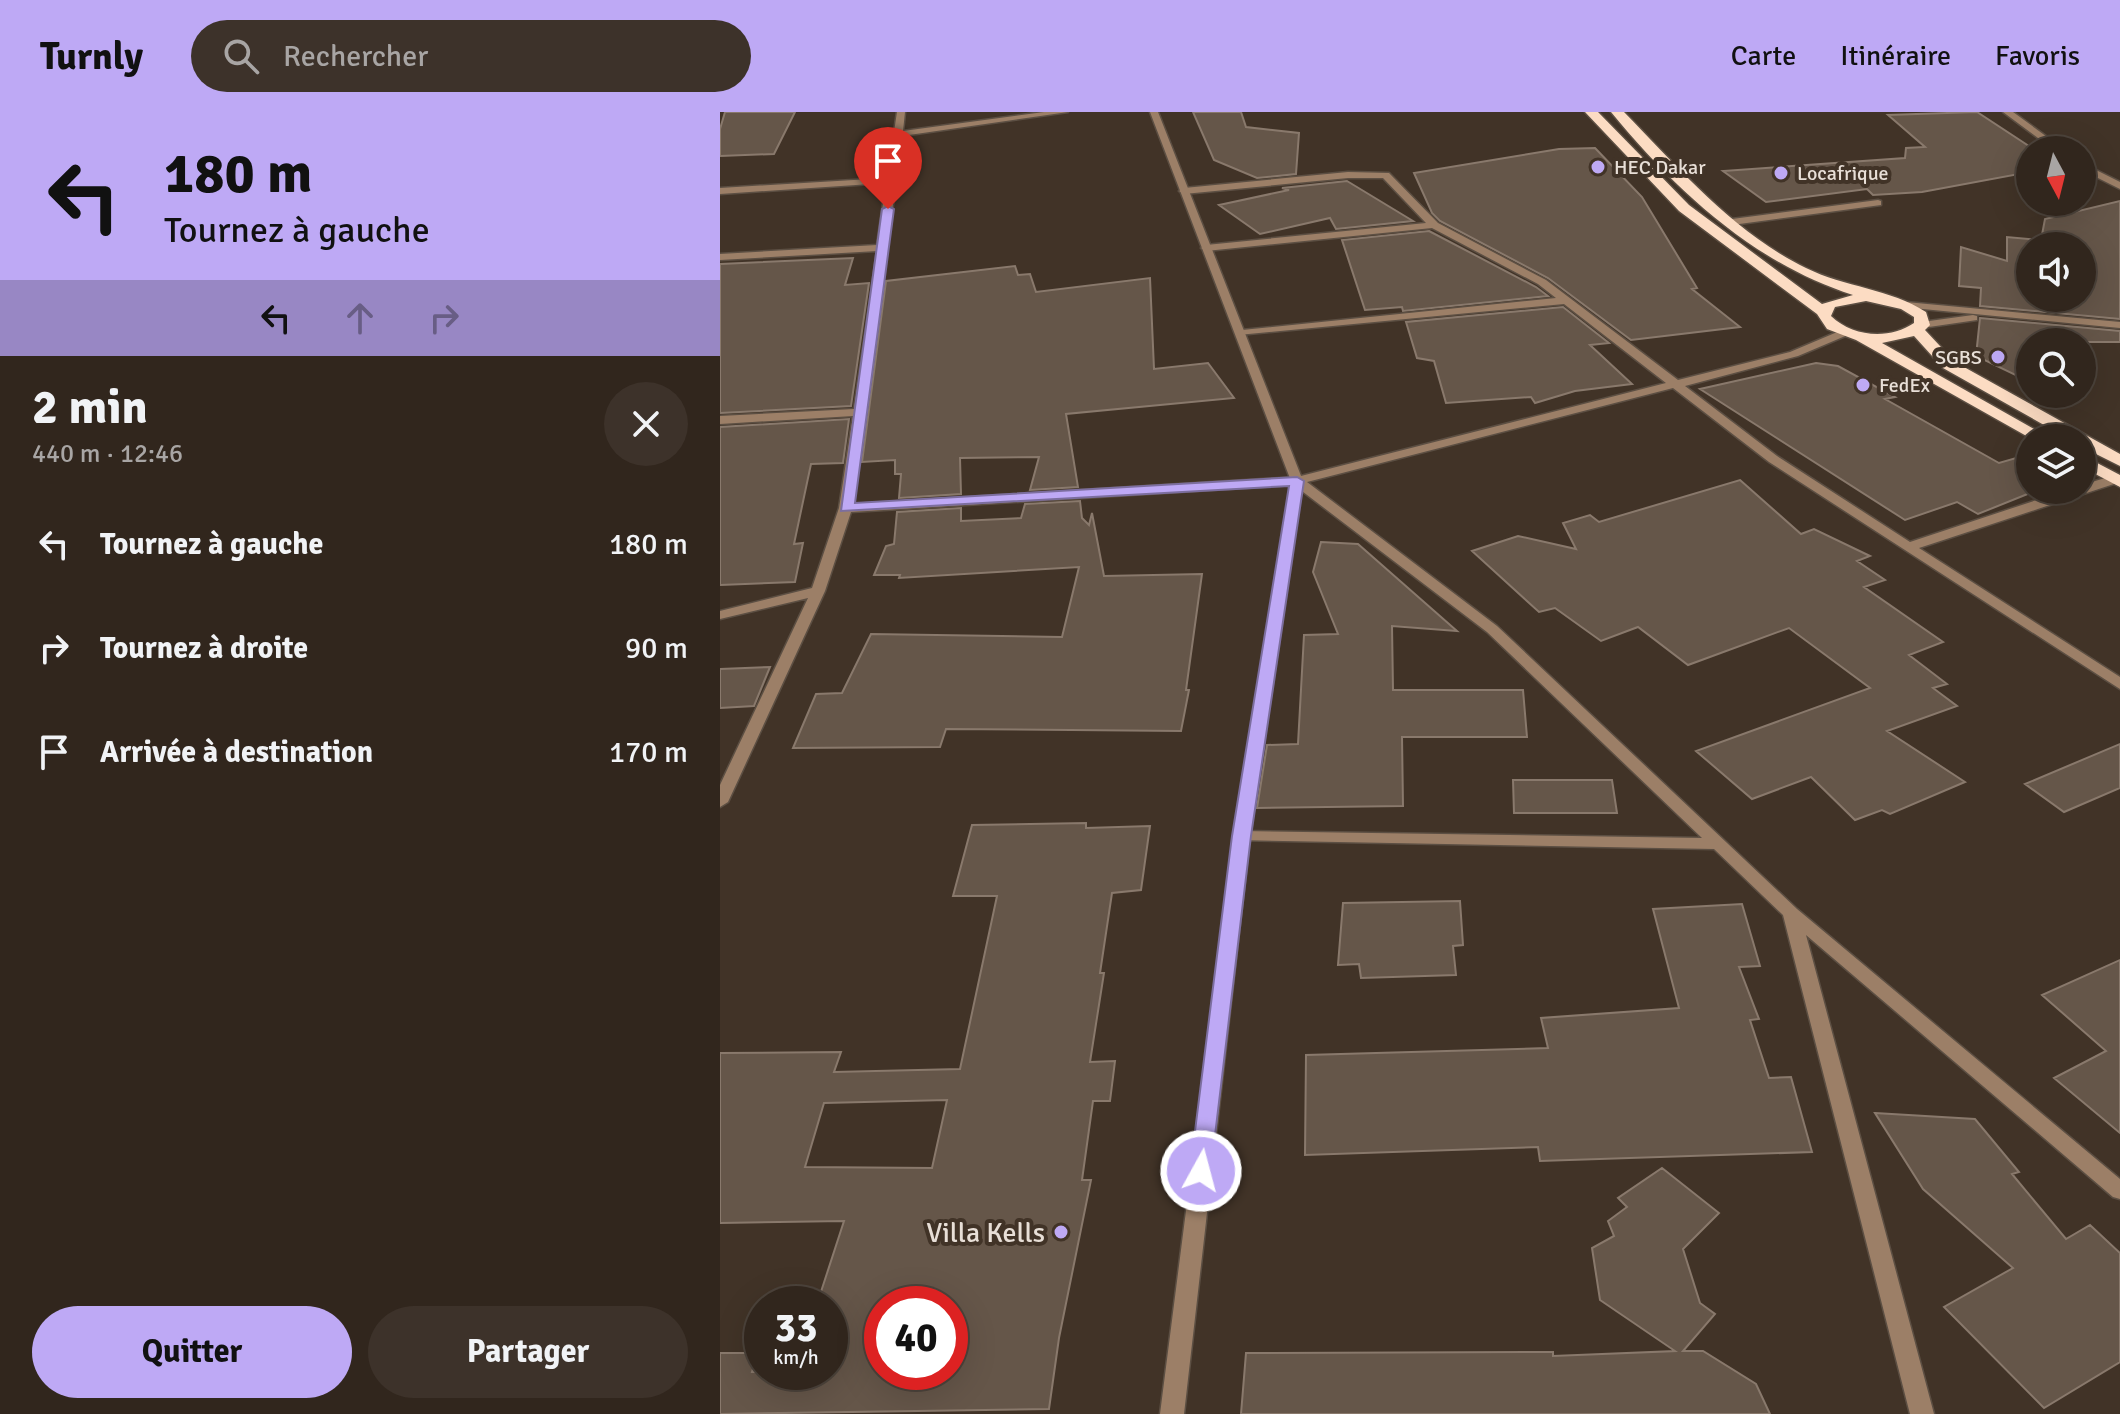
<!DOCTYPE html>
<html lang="fr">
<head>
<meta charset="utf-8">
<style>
	:root { --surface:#31261d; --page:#3d322a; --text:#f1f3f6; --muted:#a8a5a4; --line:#4c433b; --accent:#bea9f5 }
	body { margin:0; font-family:Signika,sans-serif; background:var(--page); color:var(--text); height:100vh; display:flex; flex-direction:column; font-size:30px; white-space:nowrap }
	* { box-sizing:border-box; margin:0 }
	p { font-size:26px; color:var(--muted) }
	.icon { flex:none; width:44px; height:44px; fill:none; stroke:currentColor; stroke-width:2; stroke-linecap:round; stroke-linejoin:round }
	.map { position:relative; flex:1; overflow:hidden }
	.drawer { display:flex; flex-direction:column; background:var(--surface); width:720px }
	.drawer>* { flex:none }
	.guide { background:#bea9f5; color:#111; overflow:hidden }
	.needle { width:52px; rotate:173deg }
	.buttons { position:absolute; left:1296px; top:24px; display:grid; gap:16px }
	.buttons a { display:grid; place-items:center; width:80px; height:80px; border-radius:50%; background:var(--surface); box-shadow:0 8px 32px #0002,0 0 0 2px var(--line); font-size:40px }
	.speed { position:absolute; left:24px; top:1174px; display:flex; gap:16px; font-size:40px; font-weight:700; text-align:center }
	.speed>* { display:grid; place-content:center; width:104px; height:104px; border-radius:50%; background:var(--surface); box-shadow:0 8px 32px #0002,0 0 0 2px var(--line); line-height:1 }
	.speed small { font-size:20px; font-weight:400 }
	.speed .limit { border:12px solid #d22; background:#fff; color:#111 }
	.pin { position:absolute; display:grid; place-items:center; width:68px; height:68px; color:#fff; margin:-82px -34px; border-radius:50% 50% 50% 0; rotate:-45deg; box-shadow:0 0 8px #0007 }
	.pin .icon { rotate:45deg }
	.me { position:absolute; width:88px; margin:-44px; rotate:7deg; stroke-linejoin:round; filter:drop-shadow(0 0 6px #0008) }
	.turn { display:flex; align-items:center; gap:28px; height:168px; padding:0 32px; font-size:36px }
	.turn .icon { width:104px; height:104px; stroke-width:2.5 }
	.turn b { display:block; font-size:56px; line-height:68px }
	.lanes { display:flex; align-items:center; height:76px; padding:0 32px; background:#0003; justify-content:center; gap:40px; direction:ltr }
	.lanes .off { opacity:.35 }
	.round { display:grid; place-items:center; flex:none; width:84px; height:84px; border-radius:42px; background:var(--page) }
	.head { display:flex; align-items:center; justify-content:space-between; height:136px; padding:0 32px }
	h1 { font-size:48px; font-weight:700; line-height:60px }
	.action { display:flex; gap:16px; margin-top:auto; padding:16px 32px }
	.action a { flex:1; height:92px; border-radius:48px; background:var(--accent); color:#111; font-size:32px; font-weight:700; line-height:92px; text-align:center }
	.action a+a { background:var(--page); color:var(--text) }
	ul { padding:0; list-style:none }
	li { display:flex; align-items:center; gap:24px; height:104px; padding:0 32px }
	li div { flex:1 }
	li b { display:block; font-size:30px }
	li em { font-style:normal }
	header { display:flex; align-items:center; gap:48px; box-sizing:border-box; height:112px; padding:0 40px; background:var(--accent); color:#111 }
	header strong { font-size:38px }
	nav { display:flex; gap:44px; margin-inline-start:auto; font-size:28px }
	.search { width:560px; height:72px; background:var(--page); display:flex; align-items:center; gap:20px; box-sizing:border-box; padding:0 28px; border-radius:44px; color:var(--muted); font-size:30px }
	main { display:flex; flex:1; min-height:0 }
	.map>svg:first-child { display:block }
</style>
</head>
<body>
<header>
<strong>Turnly</strong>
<div class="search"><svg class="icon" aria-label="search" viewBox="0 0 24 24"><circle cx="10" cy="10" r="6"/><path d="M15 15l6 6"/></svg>Rechercher</div>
<nav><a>Carte</a><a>Itinéraire</a><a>Favoris</a></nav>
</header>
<main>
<section class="drawer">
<div class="guide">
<div class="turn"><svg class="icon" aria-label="left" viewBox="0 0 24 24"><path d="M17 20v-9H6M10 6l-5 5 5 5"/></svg><div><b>180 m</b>Tournez à gauche</div></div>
<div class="lanes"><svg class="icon" aria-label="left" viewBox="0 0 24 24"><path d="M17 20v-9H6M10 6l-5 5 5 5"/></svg><svg class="icon off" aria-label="ahead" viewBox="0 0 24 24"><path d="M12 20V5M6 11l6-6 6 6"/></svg><svg class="icon off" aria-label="right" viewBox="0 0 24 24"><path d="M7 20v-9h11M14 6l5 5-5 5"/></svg></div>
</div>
<div class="head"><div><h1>2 min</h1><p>440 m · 12:46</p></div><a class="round"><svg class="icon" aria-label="close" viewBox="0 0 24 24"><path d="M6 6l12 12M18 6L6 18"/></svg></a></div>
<ul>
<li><svg class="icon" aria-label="left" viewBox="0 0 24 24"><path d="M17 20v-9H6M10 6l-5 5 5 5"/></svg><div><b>Tournez à gauche</b></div><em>180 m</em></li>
<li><svg class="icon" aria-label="right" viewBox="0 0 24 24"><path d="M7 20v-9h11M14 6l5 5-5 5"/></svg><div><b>Tournez à droite</b></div><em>90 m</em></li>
<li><svg class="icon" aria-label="arrive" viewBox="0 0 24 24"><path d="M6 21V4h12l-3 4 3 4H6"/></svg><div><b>Arrivée à destination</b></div><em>170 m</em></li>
</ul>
<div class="action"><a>Quitter</a><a>Partager</a></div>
</section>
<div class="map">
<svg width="1400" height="1302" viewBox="0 0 1400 1302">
	<rect width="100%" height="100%" fill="#413327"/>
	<path fill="#655649" stroke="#89796c" stroke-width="2" fill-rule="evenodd" d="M 5,0 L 75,0 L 54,42 L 0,44 L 0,17 Z
		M 473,0 L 521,0 L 526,15 L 579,21 L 576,62 L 537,66 L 494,48 Z
		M 1257,0 L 1315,38 L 1310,38 L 1310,60 L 1202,80 L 1153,83 L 1147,77 L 1046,90 L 1003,59 L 1185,46 L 1186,36 L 1205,35 L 1168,3 Z
		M 875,36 L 922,85 L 977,176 L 972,177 L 1020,215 L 911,228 L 828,166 L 720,109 L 712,101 L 694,61 L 839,37 Z
		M 627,69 L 693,109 L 616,117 L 610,106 L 540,122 L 499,93 L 569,78 L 562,76 Z
		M 1400,89 L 1400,207 L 1260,194 L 1261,176 L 1239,174 L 1241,135 L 1287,149 L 1287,125 L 1321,128 L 1325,107 ZM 1310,134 L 1362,134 L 1362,186 L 1310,186 Z
		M 709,119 L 816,175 L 828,184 L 683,199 L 682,195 L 645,198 L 622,128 Z
		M 133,146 L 125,173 L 149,171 L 131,294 L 0,301 L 0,152 Z
		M 295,154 L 298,163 L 310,162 L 316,180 L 430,166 L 434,257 L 488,251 L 514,286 L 346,302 L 358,375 L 310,378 L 319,345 L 240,346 L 241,382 L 179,386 L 181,362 L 175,362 L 175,348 L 142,350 L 166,169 Z
		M 843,195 L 889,231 L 870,233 L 912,272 L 855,279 L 815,291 L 811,285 L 726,291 L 714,249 L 697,246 L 686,210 Z
		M 1260,206 L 1400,219 L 1400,230 L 1310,230 L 1310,270 L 1256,244 Z
		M 1096,251 L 1118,254 L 1175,285 L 1165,287 L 1279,351 L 1310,342 L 1310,381 L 1258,402 L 1237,390 L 1185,408 L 980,277 Z
		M 129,307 L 123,351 L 91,352 L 74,432 L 83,431 L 75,470 L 0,473 L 0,315 Z
		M 1020,368 L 1081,422 L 1094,417 L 1150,444 L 1137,449 L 1165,468 L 1144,475 L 1223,530 L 1189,543 L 1227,572 L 1213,576 L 1237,594 L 1167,619 L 1245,670 L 1170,702 L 1162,698 L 1135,708 L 1091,665 L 1032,687 L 976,639 L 1150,576 L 1069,516 L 968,553 L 918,515 L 881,529 L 835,496 L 819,500 L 752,439 L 798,424 L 856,437 L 843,411 L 870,403 L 879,410 Z
		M 360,389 L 362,406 L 369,413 L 372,401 L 384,464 L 482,462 L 466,578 L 469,578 L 461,619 L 226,617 L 220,635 L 73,636 L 96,582 L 122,581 L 151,522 L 342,525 L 359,455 L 179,466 L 180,463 L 154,463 L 166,434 L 174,432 L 177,400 L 241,396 L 241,409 L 301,406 L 305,392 Z
		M 601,430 L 638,432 L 737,519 L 672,514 L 673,578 L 803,578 L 807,625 L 682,625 L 683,694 L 537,696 L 547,633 L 578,632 L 584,523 L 618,522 L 593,460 Z
		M 50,555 L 34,594 L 0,596 L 0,557 Z
		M 1400,632 L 1400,676 L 1344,700 L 1305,672 Z
		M 793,668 L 892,668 L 897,701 L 794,701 Z
		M 366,711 L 366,716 L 430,714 L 421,778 L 392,781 L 380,861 L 384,861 L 370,950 L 395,949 L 390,989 L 373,989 L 362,1068 L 371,1068 L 339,1226 L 329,1297 L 0,1302 L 0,1241 L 38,1241 L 32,1260 L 110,1260 L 110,1192 L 97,1192 L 124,1109 L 0,1111 L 0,941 L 121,940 L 114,960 L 240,957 L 277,784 L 233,784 L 252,713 ZM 227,988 L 212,1056 L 85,1055 L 104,991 ZM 162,1192 L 230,1192 L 230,1260 L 162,1260 Z
		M 740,789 L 743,833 L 733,834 L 736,863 L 641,866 L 639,852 L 618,853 L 623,791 Z
		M 1022,792 L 1040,854 L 1019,855 L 1039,907 L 1030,908 L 1049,966 L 1071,965 L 1092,1040 L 820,1049 L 818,1035 L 585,1043 L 586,943 L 828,936 L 821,906 L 959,896 L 933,797 Z
		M 1400,848 L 1400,1021 L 1334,966 L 1386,939 L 1322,883 Z
		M 1155,1001 L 1255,1007 L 1299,1060 L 1292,1062 L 1346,1127 L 1370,1113 L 1400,1141 L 1400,1250 L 1324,1296 L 1224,1195 L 1293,1156 L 1203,1077 Z
		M 942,1056 L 999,1101 L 963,1137 L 980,1191 L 995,1202 L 963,1239 L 983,1239 L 1036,1272 L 1050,1302 L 521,1302 L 526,1241 L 833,1240 L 833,1244 L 955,1239 L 880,1188 L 872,1136 L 894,1124 L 888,1109 L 907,1095 L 898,1086 Z"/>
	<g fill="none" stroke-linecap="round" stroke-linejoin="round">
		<g stroke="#5c4f43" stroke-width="3">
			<path id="service" d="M 1158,88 L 1161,89 L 1161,93 L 1012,113 L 1007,110 L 1012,107 Z"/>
		</g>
		<g stroke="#5c4f43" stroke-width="3">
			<path id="minor" d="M 177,0 L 185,0 L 183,19 L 324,0 L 348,0 L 182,24 L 177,66 L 179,68 L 176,70 L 133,392 L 577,365 L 946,271 L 844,192 L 518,223 L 518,219 L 522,218 L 836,186 L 818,172 L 712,116 L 486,139 L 481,136 L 486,133 L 706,111 L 663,66 L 628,66 L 464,82 L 459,79 L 464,76 L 628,60 L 669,61 L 718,111 L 826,168 L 958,268 L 1070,240 L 1122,218 L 1130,218 L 1130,222 L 1078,244 L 965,274 L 1057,344 L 1190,430 L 1347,378 L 1362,378 L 1362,373 L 1395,363 L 1400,364 L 1400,370 L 1199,436 L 1400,565 L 1400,577 L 1049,350 L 953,276 L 587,370 L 777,514 L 1077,797 L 1400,1067 L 1400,1087 L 1393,1085 L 1086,823 L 1214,1302 L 1190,1302 L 1063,803 L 994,737 L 516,728 L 514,724 L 516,720 L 522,719 L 982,726 L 767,520 L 574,373 L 131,400 L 105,479 L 8,690 L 0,695 L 0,673 L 88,486 L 0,507 L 0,499 L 92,476 L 119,396 L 133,304 L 0,312 L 0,304 L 134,297 L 157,139 L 0,148 L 0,142 L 157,133 L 166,71 L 0,82 L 0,76 L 167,66 Z
				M 1283,0 L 1293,0 L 1345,38 L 1334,38 Z
				M 1362,51 L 1400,70 L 1400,77 L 1362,58 Z"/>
		</g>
		<g stroke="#5c4f43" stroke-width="3">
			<path id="tertiary" d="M 430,0 L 438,0 L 583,369 L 530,724 L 464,1302 L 440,1302 L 514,724 L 571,369 Z
				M 1186,190 L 1400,210 L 1400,216 L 1182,195 L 1181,193 Z
				M 1253,203 L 1257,204 L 1257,208 L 1202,216 L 1196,213 L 1202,210 Z"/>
		</g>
		<g stroke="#5c4f43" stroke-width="3">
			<path id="trunk" d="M 865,0 L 878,0 L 969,93 L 1102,192 L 1133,183 C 1035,152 956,79 891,0 L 904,0 C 959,56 1014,121 1086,156 C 1124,175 1171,177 1206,200 L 1210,213 L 1205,218 L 1235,250 L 1400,342 L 1400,354 L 1362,335 L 1362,326 L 1347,326 L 1223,256 L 1194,224 L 1162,231 L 1330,326 L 1310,326 L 1136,228 L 1107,217 L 1097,202 L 959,99 ZM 1146,189 L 1181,197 L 1194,205 L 1194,211 C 1169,228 1133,225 1111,204 L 1115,195 Z
				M 1362,343 L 1400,363 L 1400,375 L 1362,355 Z"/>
		</g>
		<use href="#service" fill="#9c7f67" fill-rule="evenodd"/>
		<use href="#minor" fill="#9c7f67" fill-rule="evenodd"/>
		<use href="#tertiary" fill="#9c7f67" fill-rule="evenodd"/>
		<use href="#trunk" fill="#fcdcc3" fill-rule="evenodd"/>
	</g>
	<path fill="#bea9f5" stroke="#7c6e9f" stroke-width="2" d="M 168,94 L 174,97 L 135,391 L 577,365 L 584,369 L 531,724 L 490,1065 L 473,1065 L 470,1059 L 512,724 L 569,374 L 121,399 L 162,97 Z"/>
	<g fill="#bea9f5" stroke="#413327" stroke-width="3">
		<circle cx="878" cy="55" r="8"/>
		<circle cx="1061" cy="61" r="8"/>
		<circle cx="1278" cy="245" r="8"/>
		<circle cx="1143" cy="273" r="8"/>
		<circle cx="341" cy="1120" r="8"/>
	</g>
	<g text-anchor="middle" stroke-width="8" stroke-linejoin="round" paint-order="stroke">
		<g font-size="20" fill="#e8dfd7" stroke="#413327" text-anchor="start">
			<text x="894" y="62">HEC Dakar</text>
			<text x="1077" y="68">Locafrique</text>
			<text x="1262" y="252" text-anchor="end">SGBS</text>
			<text x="1159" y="280">FedEx</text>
		</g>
		<g font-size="28" fill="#e8dfd7" stroke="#413327" text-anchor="end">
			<text x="325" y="1130">Villa Kells</text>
		</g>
	</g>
</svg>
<div class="buttons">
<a><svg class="needle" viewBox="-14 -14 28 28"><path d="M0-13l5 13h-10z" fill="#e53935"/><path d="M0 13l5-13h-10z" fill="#a8a5a4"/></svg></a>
<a><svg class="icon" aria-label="sound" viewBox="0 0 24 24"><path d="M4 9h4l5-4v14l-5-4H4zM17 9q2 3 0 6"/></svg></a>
<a><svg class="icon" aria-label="search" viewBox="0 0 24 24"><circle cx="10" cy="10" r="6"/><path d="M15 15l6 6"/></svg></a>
<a><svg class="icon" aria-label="layers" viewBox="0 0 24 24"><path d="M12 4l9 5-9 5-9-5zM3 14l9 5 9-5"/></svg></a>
</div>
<div class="speed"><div>33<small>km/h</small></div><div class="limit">40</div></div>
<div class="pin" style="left:168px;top:97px;background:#d93025"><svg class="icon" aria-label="arrive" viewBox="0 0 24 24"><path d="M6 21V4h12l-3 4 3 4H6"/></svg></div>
<svg class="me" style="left:481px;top:1059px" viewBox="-20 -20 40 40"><circle r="17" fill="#bea9f5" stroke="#fff" stroke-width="3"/><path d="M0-11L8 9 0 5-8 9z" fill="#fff"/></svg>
</div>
</main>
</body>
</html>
